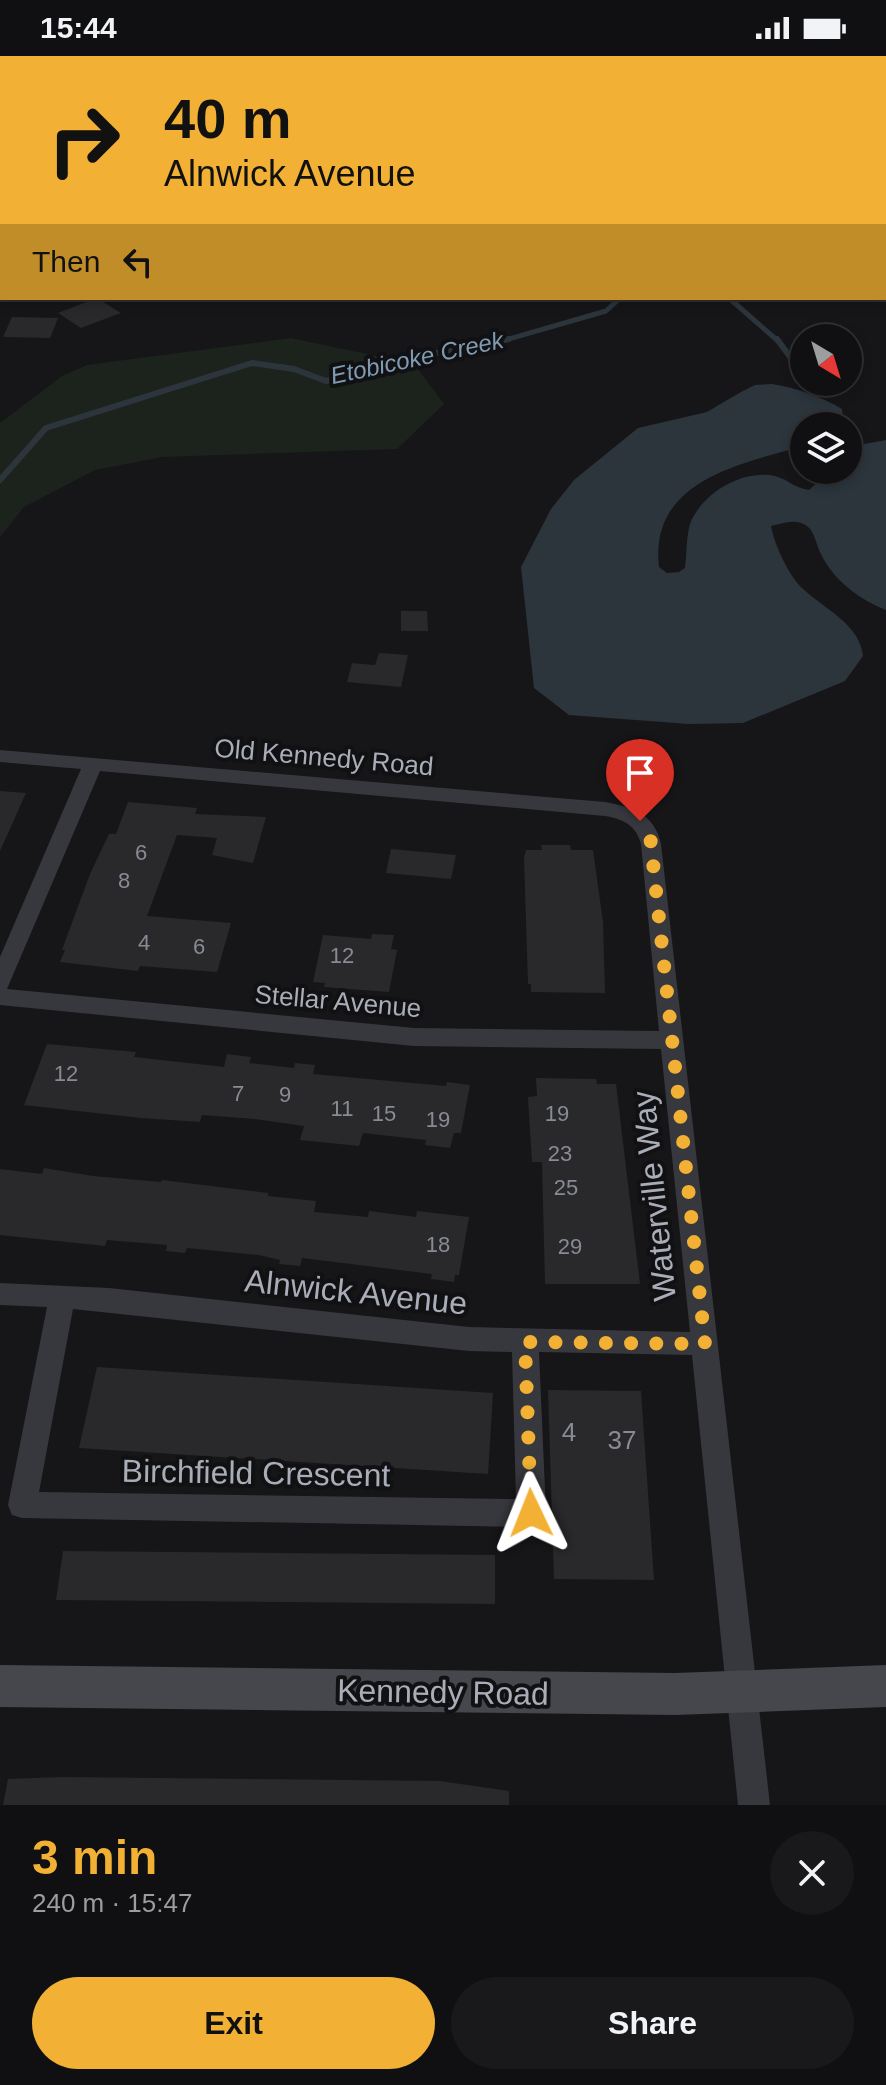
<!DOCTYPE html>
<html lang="en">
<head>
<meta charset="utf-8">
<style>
	:root { --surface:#101012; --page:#19191b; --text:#f1f3f6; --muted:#9c9d9f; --line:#303032; --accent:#f2b134 }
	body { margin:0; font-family:Helvetica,sans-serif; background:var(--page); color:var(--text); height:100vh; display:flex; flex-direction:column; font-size:30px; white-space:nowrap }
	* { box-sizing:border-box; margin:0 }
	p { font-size:26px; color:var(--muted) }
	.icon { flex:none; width:44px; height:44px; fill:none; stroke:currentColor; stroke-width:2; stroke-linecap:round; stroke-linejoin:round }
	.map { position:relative; height:1749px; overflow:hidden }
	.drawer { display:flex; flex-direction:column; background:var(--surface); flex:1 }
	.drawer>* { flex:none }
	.banner { position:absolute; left:0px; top:0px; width:886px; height:244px; box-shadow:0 4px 12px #0003,0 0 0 2px var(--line); background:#f2b134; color:#111; overflow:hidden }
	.needle { width:52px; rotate:142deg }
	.fabs { position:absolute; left:790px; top:268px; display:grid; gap:16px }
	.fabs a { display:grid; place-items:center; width:72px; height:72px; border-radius:50%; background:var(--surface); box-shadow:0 4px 12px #0003,0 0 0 2px var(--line); font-size:40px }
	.pin { position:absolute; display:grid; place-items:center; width:68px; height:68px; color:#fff; margin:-82px -34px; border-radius:50% 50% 50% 0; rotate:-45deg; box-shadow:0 0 8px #0007 }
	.pin .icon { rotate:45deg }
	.me { position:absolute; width:88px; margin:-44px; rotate:358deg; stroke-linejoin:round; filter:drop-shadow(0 0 6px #0008) }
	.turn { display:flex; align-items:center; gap:28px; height:168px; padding:0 32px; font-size:36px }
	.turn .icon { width:104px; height:104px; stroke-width:2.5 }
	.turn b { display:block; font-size:56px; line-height:68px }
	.then { display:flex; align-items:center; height:76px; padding:0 32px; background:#0003; gap:16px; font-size:30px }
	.round { display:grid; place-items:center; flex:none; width:84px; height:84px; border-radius:42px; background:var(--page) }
	.headline { display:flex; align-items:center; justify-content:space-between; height:136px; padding:0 32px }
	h1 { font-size:48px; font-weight:700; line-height:60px; color:var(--accent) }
	.primary-button { display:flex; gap:16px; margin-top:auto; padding:16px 32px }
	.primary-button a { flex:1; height:92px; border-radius:48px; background:var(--accent); color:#111; font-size:32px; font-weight:700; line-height:92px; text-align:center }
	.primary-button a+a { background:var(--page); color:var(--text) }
	.status { display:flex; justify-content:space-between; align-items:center; height:56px; padding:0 40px; background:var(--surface); direction:ltr }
	.status svg { height:22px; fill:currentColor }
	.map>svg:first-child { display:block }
</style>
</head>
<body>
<div class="status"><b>15:44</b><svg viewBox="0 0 49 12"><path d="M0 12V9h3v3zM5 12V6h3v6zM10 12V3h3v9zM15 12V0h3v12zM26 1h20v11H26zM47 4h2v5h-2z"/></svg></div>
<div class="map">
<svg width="886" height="1749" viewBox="0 0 886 1749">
	<rect width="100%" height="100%" fill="#161618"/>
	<path fill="#1c231d" d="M 291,282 L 414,308 L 444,348 L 397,393 L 162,401 L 95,414 L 24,451 L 0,481 L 0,367 L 62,320 L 87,309 Z"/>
	<path fill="#2c353c" d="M 772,328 C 797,332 820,340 842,353 L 843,370 L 804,370 L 804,390 C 739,408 649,425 659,511 L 667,517 L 679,516 L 685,512 C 687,497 686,475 692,463 C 706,436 739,416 770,419 C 786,421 793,432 809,434 L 831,414 L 848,414 L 848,391 L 886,384 L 886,554 C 860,544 833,524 821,498 C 816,489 815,476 807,470 C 796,462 783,467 771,470 C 774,488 789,520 802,532 C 824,553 860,568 863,600 L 845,625 L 743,667 L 689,668 L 569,659 L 534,632 L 521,511 L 551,453 L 574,424 L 638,372 L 707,356 L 741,336 L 755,329 Z"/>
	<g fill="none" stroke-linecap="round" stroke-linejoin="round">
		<path stroke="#2c353c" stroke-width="5" d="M 729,242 L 778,285
			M 502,285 L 606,255 L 620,242"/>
		<path stroke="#2c353c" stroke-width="6" d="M 777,283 L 796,309
			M 0,424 L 46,372 L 252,307 L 294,313 L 326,325 L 391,306 L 509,283"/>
	</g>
	<path fill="#29292c" d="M 97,242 L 121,257 L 81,272 L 58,257 Z
		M 12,261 L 58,262 L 50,282 L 3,281 Z
		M 401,555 L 427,555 L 428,575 L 401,575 Z
		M 379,597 L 408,599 L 401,631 L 347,626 L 352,607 L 375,609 Z
		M 0,735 L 26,737 L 0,795 Z
		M 128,746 L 197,752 L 195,758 L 266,761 L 253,807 L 212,799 L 217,782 L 177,779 L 147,860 L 231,867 L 217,916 L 140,910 L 138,915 L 60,906 L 65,894 L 62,894 L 90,818 L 109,778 L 116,778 Z
		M 541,789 L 570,789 L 571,794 L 593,794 L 603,866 L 605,937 L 531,936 L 531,928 L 528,928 L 524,801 L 526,794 L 542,794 Z
		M 391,793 L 456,799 L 451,823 L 386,817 Z
		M 372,878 L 394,879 L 391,893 L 397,894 L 389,936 L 324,931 L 325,927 L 313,926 L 323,879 L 371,883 Z
		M 47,988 L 136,996 L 134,1001 L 224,1011 L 227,998 L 251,1001 L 249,1007 L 294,1012 L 295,1007 L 315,1009 L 313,1018 L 446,1030 L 447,1026 L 470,1029 L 461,1077 L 454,1077 L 450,1092 L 425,1089 L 426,1084 L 363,1077 L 359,1090 L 300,1084 L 304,1070 L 255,1063 L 202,1059 L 200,1066 L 141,1062 L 24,1049 Z
		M 536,1022 L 596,1023 L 597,1028 L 616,1028 L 640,1228 L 545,1228 L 542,1106 L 532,1106 L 528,1041 L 537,1040 Z
		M 44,1112 L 93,1120 L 161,1126 L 162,1124 L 268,1137 L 268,1140 L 316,1145 L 314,1156 L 368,1161 L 369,1155 L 416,1161 L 417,1155 L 469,1161 L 459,1219 L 455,1219 L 454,1226 L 431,1223 L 432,1218 L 302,1202 L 300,1210 L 279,1208 L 280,1204 L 259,1199 L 187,1192 L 185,1197 L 166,1195 L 167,1189 L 107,1184 L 105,1190 L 0,1179 L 0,1113 L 42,1118 Z
		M 97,1311 L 493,1337 L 488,1418 L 79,1392 Z
		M 548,1334 L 641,1335 L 654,1524 L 554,1523 Z
		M 63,1495 L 495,1499 L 495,1548 L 56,1544 Z
		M 62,1721 L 440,1725 L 509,1735 L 509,1749 L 3,1749 L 8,1723 Z"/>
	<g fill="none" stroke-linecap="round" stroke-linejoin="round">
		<path fill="#37383d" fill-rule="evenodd" d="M 0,48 L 2,48 L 2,56 L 0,56 Z
			M 0,119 L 2,119 L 2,127 L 0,127 Z
			M 0,223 L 2,223 L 2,231 L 0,231 Z
			M 0,694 L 605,746 C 632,751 655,758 661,788 L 770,1749 L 738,1749 L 692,1299 L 539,1296 L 546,1457 L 541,1467 L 531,1471 L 22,1462 L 12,1459 L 8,1449 L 47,1251 L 0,1249 L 0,1227 L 109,1232 L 469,1271 L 690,1276 L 661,993 L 414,990 L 0,949 L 0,901 L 81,713 L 0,706 ZM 100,715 L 605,760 C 623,763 636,769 641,788 L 659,975 L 414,972 L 7,933 ZM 73,1253 L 469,1295 L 512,1296 L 516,1443 L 39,1436 Z"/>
		<path fill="#45474d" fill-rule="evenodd" d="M 0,1609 L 675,1617 L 886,1609 L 886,1651 L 675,1659 L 0,1651 Z"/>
	</g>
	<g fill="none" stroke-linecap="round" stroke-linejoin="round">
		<path stroke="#f2b134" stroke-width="14" stroke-dasharray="0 25.2" d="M 531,1457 L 525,1286 L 705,1288 L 650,779 L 640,765"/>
	</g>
	<g text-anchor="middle" stroke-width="8" stroke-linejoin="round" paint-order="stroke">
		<g font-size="22" fill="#888b94">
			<text x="141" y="804">6</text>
			<text x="124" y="832">8</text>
			<text x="144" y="894">4</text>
			<text x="199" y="898">6</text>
			<text x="342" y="907">12</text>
			<text x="66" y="1025">12</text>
			<text x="238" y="1045">7</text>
			<text x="285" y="1046">9</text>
			<text x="342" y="1060">11</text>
			<text x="384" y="1065">15</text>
			<text x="557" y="1065">19</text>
			<text x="438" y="1071">19</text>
			<text x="560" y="1105">23</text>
			<text x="566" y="1139">25</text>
			<text x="438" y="1196">18</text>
			<text x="570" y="1198">29</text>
		</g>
		<g font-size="24" font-style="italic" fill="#7f9bb3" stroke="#111113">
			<text transform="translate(417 302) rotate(-12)" y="8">Etobicoke Creek</text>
		</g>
		<g font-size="26" fill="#a8adb8" stroke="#111113">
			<text transform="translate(324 701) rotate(5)" y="9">Old Kennedy Road</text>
			<text transform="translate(338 945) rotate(5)" y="9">Stellar Avenue</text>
		</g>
		<g font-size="26" fill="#888b94">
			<text x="569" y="1385">4</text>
			<text x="622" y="1393">37</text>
		</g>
		<g font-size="32" fill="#a8adb8" stroke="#111113">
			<text transform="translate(654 1140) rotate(-96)" y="11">Waterville Way</text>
			<text transform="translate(356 1236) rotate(6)" y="11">Alnwick Avenue</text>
			<text transform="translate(256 1417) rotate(1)" y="11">Birchfield Crescent</text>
			<text transform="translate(443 1636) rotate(1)" y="11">Kennedy Road</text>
		</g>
	</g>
</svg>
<div class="fabs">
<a><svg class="needle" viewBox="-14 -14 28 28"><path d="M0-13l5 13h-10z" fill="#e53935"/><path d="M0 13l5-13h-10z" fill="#9c9d9f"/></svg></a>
<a><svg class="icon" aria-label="layers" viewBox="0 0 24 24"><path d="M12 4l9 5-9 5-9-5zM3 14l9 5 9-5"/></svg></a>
</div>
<div class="pin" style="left:640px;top:765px;background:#d93025"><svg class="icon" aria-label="arrive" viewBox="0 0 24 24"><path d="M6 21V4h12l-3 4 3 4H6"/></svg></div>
<svg class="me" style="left:531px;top:1457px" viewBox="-20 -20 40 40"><path d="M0-17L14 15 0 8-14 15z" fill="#f2b134" stroke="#fff" stroke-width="4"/></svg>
<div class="banner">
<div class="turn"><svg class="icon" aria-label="right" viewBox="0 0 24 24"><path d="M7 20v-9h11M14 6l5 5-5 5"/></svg><div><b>40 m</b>Alnwick Avenue</div></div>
<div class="then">Then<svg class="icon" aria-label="left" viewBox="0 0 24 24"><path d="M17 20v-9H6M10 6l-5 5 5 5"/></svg></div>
</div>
</div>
<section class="drawer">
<div class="headline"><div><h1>3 min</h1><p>240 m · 15:47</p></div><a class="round"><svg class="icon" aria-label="close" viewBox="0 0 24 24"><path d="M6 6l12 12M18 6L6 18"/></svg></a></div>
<div class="primary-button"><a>Exit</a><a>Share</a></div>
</section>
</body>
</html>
